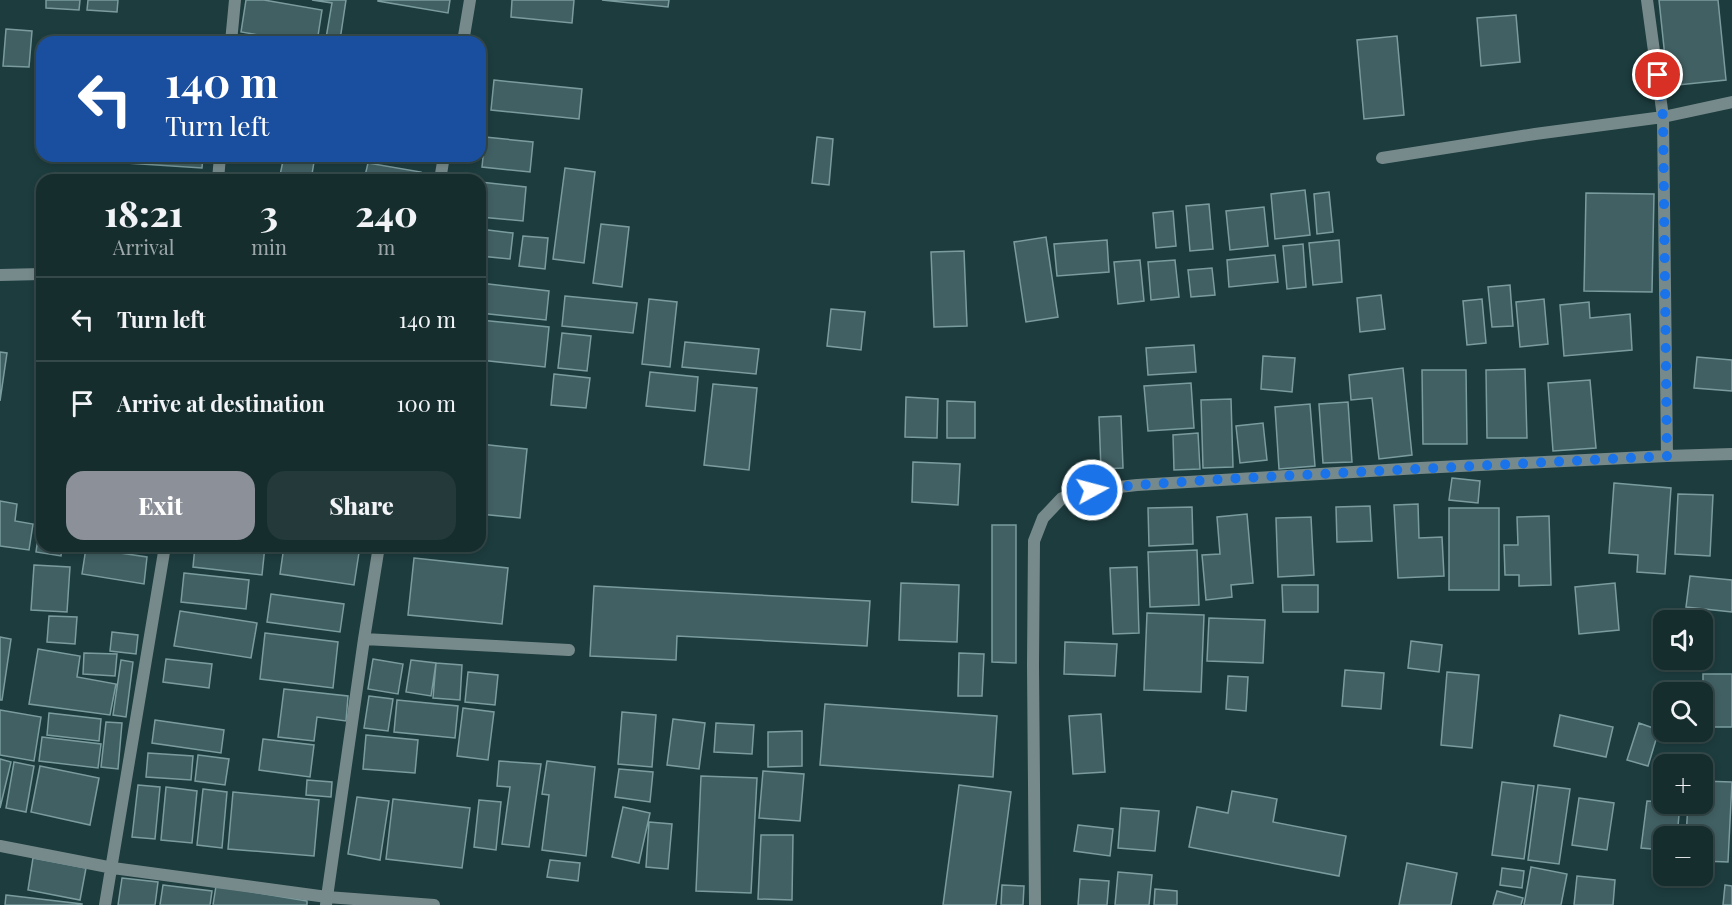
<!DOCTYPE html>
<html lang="en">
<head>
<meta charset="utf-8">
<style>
	:root { --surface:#162d2e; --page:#23393a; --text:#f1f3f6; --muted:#9ea8aa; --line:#35494a; --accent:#8c9099 }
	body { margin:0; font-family:"Playfair Display",serif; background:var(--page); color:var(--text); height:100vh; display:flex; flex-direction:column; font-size:22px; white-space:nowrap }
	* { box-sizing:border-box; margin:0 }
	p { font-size:20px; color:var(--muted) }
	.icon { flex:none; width:33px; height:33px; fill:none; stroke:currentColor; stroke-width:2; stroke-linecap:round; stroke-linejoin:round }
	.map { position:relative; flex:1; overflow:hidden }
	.side { position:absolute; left:36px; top:174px; width:450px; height:378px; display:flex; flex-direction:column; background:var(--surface); border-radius:18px; box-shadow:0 3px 9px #0003,0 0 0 2px var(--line) }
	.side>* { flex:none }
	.banner { position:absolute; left:36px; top:36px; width:450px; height:126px; border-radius:18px; box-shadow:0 3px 9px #0003,0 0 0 2px var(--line); background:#1a4fa0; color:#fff; overflow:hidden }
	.fabs { position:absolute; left:1653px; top:610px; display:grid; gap:12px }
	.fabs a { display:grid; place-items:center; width:60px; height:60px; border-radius:12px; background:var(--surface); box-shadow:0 3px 9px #0003,0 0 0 2px var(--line); font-size:30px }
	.pin { position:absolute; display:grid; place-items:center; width:51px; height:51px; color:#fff; margin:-26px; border:3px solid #fff; border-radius:50%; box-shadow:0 2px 6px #0007 }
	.me { position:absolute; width:66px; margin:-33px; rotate:83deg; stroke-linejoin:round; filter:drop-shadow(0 0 4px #0008) }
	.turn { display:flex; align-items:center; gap:21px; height:126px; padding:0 30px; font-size:27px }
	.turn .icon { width:78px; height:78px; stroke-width:2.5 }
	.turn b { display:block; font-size:42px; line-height:51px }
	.eta { display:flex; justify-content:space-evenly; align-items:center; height:102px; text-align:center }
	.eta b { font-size:36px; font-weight:800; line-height:42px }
	.action { display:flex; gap:12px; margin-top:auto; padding:12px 30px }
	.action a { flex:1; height:69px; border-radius:18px; background:var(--accent); color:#fff; font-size:24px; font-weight:800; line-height:69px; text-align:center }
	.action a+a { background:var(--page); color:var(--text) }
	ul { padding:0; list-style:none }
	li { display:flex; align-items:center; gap:18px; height:84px; padding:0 30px; border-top:2px solid var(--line) }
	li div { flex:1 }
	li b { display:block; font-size:22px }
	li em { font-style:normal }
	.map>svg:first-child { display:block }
</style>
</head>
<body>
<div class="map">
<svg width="1732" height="905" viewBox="0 0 1732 905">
	<rect width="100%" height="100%" fill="#1d3c3e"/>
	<path fill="#416063" stroke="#7b9c9f" stroke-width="1.5" d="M 46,0 L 80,0 L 79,10 L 46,8 Z
		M 88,0 L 118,0 L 117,12 L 87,10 Z
		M 246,0 L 264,0 L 322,10 L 317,42 L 299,42 L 241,32 Z
		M 312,0 L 346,0 L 340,40 L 326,38 L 332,3 Z
		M 378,0 L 450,0 L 448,13 L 378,1 Z
		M 512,0 L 574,0 L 572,23 L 511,17 Z
		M 602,0 L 669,0 L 668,7 Z
		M 1659,0 L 1718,0 L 1726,80 L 1668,86 Z
		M 1516,15 L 1520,62 L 1481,66 L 1477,18 Z
		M 6,29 L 32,31 L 29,67 L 3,66 Z
		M 1397,36 L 1404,115 L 1364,119 L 1357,40 Z
		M 494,80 L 582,89 L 579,119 L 491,110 Z
		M 485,137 L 533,142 L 530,172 L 482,167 Z
		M 817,137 L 833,139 L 829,185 L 812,183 Z
		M 65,156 L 97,156 L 97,162 L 65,159 Z
		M 112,156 L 203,156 L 202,168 L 111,162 Z
		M 284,156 L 315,156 L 311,180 L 279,180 Z
		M 368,163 L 421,172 L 420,180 L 364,180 Z
		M 565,168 L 595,172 L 584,263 L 553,259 Z
		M 480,182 L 526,187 L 523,221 L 480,217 Z
		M 1305,190 L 1310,235 L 1275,239 L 1271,194 Z
		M 1329,192 L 1333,232 L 1317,234 L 1314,194 Z
		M 1586,193 L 1654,194 L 1652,292 L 1584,291 Z
		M 1209,204 L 1213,249 L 1190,251 L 1186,206 Z
		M 1264,207 L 1268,246 L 1230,250 L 1226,211 Z
		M 42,208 L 42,249 L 39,249 Z
		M 1173,211 L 1176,246 L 1156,248 L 1153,213 Z
		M 601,224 L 629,227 L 622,287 L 593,283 Z
		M 480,229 L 513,233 L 510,259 L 480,256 Z
		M 523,236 L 548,238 L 545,269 L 519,266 Z
		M 1046,237 L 1058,317 L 1026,322 L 1014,242 Z
		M 1107,240 L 1109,272 L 1057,276 L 1054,244 Z
		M 1339,240 L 1342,282 L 1313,285 L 1309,243 Z
		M 1303,244 L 1306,287 L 1287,289 L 1283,246 Z
		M 964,251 L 967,326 L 934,327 L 931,252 Z
		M 1275,255 L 1278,282 L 1229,287 L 1227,260 Z
		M 1140,260 L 1144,301 L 1118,304 L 1114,262 Z
		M 1175,260 L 1179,297 L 1151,300 L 1148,262 Z
		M 1212,268 L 1215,295 L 1191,297 L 1188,270 Z
		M 480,283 L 549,291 L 546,320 L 480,313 Z
		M 1510,285 L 1513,326 L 1492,327 L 1488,287 Z
		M 1381,295 L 1385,329 L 1360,332 L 1357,298 Z
		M 565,296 L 637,303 L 633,333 L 562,326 Z
		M 649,299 L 677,302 L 670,367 L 642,364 Z
		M 1482,299 L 1486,343 L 1467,345 L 1463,301 Z
		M 1544,299 L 1548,344 L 1520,347 L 1516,302 Z
		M 1589,302 L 1590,318 L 1630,314 L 1632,350 L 1564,356 L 1560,305 Z
		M 831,309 L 865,312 L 861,350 L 827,346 Z
		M 480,320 L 549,327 L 545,367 L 480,360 Z
		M 562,333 L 591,336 L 587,371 L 558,368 Z
		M 685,342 L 759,349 L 756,374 L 682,367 Z
		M 1194,345 L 1196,372 L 1148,375 L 1146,348 Z
		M 0,352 L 7,353 L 0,401 Z
		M 1263,356 L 1295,358 L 1292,392 L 1261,389 Z
		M 1697,357 L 1732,360 L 1732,391 L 1694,388 Z
		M 1403,368 L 1412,455 L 1379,459 L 1372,398 L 1351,400 L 1349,375 Z
		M 1525,369 L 1527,438 L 1487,438 L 1486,370 Z
		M 1422,370 L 1466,370 L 1467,444 L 1423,444 Z
		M 650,372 L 698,377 L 695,411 L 646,406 Z
		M 554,374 L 590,378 L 586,408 L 551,405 Z
		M 1590,380 L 1596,448 L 1553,451 L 1548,383 Z
		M 1191,383 L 1194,428 L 1148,431 L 1144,386 Z
		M 713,384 L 757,388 L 749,470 L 704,465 Z
		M 906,397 L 938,399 L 937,438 L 905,437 Z
		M 1231,399 L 1233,467 L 1203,468 L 1201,400 Z
		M 947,401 L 975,402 L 975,438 L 947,438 Z
		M 1348,402 L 1352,462 L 1323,463 L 1319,404 Z
		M 1310,404 L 1315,466 L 1279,469 L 1275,407 Z
		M 1121,416 L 1123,468 L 1101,469 L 1099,417 Z
		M 1263,423 L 1267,460 L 1240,463 L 1236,426 Z
		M 1198,433 L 1200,469 L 1174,470 L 1173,435 Z
		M 480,444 L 527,449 L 520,518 L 480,514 Z
		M 913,462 L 960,464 L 958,505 L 912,502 Z
		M 1452,478 L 1480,481 L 1478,503 L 1449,500 Z
		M 1614,483 L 1671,488 L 1665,574 L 1637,572 L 1638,555 L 1609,553 Z
		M 1678,494 L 1713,495 L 1710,556 L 1675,554 Z
		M 0,501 L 17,504 L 15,521 L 33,524 L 29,550 L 0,546 Z
		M 1418,504 L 1419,538 L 1442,537 L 1444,576 L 1398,578 L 1394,505 Z
		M 1370,506 L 1372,541 L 1337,542 L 1336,507 Z
		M 1192,507 L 1193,544 L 1149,546 L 1148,508 Z
		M 1449,508 L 1499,508 L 1499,590 L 1449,590 Z
		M 42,510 L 42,546 L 62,546 L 61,556 L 36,552 Z
		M 1247,514 L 1253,583 L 1231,585 L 1232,597 L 1206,600 L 1202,555 L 1220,554 L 1217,517 Z
		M 1549,516 L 1551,585 L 1519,586 L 1519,575 L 1505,575 L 1504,545 L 1518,545 L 1517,517 Z
		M 1311,517 L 1314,575 L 1278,577 L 1276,518 Z
		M 992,525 L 1016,525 L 1016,663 L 992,662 Z
		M 107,546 L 143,546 L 142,551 Z
		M 195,546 L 265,546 L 262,575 L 193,567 Z
		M 284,546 L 360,546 L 354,585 L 280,574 Z
		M 86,548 L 147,557 L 144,584 L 82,574 Z
		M 1197,550 L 1199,605 L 1150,607 L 1148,552 Z
		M 414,558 L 508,568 L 502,624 L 408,615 Z
		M 34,565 L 70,567 L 67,612 L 31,610 Z
		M 1137,567 L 1139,633 L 1113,634 L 1110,568 Z
		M 184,573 L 249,580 L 246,609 L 181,602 Z
		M 1690,576 L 1732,580 L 1732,612 L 1686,607 Z
		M 901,583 L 959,585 L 957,642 L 899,640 Z
		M 1615,583 L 1619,630 L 1579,634 L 1575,587 Z
		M 1282,585 L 1318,585 L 1318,612 L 1283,612 Z
		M 594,586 L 870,601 L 867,646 L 677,636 L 676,660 L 590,656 Z
		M 271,594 L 344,604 L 340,632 L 267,622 Z
		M 180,611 L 257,623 L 251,658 L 174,646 Z
		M 1147,613 L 1204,615 L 1201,692 L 1144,690 Z
		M 49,616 L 77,617 L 75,644 L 47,642 Z
		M 1209,618 L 1265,620 L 1263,663 L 1207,661 Z
		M 112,632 L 138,635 L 136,654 L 110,651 Z
		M 265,633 L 338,642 L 333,688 L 260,679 Z
		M 0,637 L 11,639 L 2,700 L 0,700 Z
		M 1411,641 L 1442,645 L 1439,672 L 1408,668 Z
		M 1065,642 L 1117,644 L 1115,676 L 1064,674 Z
		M 38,649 L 80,656 L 77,677 L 116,684 L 110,715 L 29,704 Z
		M 84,653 L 117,654 L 115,676 L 83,674 Z
		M 959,653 L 984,654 L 982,696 L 958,696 Z
		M 166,659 L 212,664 L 209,688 L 163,682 Z
		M 373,659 L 403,664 L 398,694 L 368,689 Z
		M 121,660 L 133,662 L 126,717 L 113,715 Z
		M 411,660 L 436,663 L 431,696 L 406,692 Z
		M 436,663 L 462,665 L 460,700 L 433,698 Z
		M 1345,670 L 1384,673 L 1381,709 L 1342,706 Z
		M 468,672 L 498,675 L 495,705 L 465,702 Z
		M 1447,672 L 1479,675 L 1472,748 L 1441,745 Z
		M 1703,674 L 1732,674 L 1732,727 L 1703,727 Z
		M 1228,676 L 1248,677 L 1246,711 L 1226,709 Z
		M 284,689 L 348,696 L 346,721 L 317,717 L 314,741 L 278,737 Z
		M 369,696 L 393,699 L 388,731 L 364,728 Z
		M 397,700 L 458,706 L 455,738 L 394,732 Z
		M 825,704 L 997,716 L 993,777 L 820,765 Z
		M 463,708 L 494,712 L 488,760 L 457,756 Z
		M 0,710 L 41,717 L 34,761 L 0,755 Z
		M 622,712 L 656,715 L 652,767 L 618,764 Z
		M 49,713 L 101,719 L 99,741 L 47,735 Z
		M 1101,714 L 1105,772 L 1073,774 L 1069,716 Z
		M 1560,715 L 1613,727 L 1606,757 L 1554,746 Z
		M 673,719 L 705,723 L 699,769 L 667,765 Z
		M 155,720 L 224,730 L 221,753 L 152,743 Z
		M 106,722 L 122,723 L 118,769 L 101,767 Z
		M 716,723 L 754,725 L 752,754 L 714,752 Z
		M 1639,723 L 1659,730 L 1648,766 L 1627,760 Z
		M 802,731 L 802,766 L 768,767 L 768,732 Z
		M 366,735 L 418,740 L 415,773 L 363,769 Z
		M 42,737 L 101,744 L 98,768 L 39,761 Z
		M 263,739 L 314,745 L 310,777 L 259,770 Z
		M 148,753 L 193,756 L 191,780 L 146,777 Z
		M 198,755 L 229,759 L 225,785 L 195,781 Z
		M 0,759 L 11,762 L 0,808 Z
		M 499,761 L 541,764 L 529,847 L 502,844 L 510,787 L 497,786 Z
		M 547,761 L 595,767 L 586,856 L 542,850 L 549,795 L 542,794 Z
		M 14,762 L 34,766 L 26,812 L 6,808 Z
		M 40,766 L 99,778 L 90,825 L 31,812 Z
		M 619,769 L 653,772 L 650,802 L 615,797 Z
		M 763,771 L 804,774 L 800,821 L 759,818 Z
		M 701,776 L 757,778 L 751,893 L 696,891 Z
		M 307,780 L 332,782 L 331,797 L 306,795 Z
		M 1702,781 L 1732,782 L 1728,862 L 1702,861 L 1702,837 L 1686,837 L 1688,804 L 1702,804 Z
		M 1502,782 L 1534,786 L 1524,859 L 1492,855 Z
		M 138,785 L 160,787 L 155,839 L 132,837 Z
		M 959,785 L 1011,792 L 996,905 L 943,905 Z
		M 1538,785 L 1570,789 L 1559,864 L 1528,860 Z
		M 166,787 L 197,791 L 192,843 L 161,840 Z
		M 203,789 L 227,792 L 222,848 L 197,845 Z
		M 1232,791 L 1277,799 L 1273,822 L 1346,836 L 1339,876 L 1189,847 L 1197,807 L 1228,813 Z
		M 233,792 L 319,800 L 314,856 L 228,849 Z
		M 357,797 L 389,801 L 380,860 L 348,854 Z
		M 1579,798 L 1614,803 L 1607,850 L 1572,845 Z
		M 393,799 L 470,808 L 462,868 L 386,859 Z
		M 479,800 L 501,802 L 496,850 L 474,847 Z
		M 1647,801 L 1664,802 L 1664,804 L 1680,804 L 1677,837 L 1664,837 L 1664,850 L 1641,848 Z
		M 623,807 L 650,813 L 639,863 L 612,857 Z
		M 1121,808 L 1159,811 L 1155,851 L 1118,848 Z
		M 649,822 L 672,824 L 668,869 L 646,867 Z
		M 1078,825 L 1113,829 L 1110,856 L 1074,851 Z
		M 761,835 L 793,835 L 792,900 L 758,899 Z
		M 33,858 L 86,868 L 80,900 L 28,890 Z
		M 550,860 L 580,863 L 578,881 L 547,877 Z
		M 1407,863 L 1457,873 L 1451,905 L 1399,905 Z
		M 1531,867 L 1567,874 L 1561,905 L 1524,905 Z
		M 1502,868 L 1524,871 L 1522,888 L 1500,885 Z
		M 1118,872 L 1152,875 L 1149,905 L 1115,905 Z
		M 1577,876 L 1615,880 L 1613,905 L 1574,905 Z
		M 122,878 L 158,882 L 155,905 L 118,905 Z
		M 1080,879 L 1109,881 L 1107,905 L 1078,905 Z
		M 163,885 L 212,891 L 210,905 L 160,905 Z
		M 1002,885 L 1024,886 L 1023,905 L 1001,905 Z
		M 1725,885 L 1732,886 L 1732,905 L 1723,905 Z
		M 216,886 L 307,901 L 307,905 L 213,905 Z
		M 1155,889 L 1177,891 L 1177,905 L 1154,905 Z
		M 1497,891 L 1523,898 L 1521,905 L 1493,905 Z
		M 6,895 L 82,904 L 82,905 L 5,905 Z"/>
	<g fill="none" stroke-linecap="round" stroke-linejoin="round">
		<path stroke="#778a8b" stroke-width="12" d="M 231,42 L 235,0
			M 463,42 L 470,0
			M 1382,158 L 1535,134 L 1663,117 L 1732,102
			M 218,180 L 220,156
			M 440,180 L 444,156
			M 0,275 L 42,274
			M 1667,456 L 1732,454
			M 379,546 L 364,639 L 327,897 L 434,905
			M 364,639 L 569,650
			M 0,846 L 113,868 L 327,897 L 326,905
			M 105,905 L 165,546
			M 1035,905 L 1033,665 L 1034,541 L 1043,518 L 1062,498 L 1092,490 L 1137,485 L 1420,468 L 1667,456 L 1663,117 L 1647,0"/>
	</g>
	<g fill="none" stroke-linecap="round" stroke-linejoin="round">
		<path stroke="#1a73e8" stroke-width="10" stroke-dasharray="0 18" d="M 1092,490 L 1137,485 L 1224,479 L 1667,456 L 1663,117 L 1658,75"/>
	</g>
</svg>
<div class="fabs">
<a><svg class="icon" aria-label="sound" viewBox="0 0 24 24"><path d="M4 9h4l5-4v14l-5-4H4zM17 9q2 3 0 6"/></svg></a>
<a><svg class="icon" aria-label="search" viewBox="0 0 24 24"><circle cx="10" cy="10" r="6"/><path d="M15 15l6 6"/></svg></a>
<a>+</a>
<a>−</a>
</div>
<div class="pin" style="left:1658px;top:75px;background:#d93025"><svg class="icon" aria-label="arrive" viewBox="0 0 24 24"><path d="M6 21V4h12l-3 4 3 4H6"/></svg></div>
<svg class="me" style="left:1092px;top:490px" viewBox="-20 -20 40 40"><circle r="17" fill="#1a73e8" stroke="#fff" stroke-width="3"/><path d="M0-11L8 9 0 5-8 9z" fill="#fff"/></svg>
<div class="banner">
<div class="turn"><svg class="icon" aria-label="left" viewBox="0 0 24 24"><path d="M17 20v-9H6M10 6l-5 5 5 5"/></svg><div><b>140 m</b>Turn left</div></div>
</div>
<section class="side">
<div class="eta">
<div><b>18:21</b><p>Arrival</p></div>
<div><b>3</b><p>min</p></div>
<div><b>240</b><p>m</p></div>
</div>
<ul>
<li><svg class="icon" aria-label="left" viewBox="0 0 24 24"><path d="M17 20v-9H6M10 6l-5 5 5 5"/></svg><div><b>Turn left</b></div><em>140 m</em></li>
<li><svg class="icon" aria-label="arrive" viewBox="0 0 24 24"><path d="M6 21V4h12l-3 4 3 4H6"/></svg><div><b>Arrive at destination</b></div><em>100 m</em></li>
</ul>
<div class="action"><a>Exit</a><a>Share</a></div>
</section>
</div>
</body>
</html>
